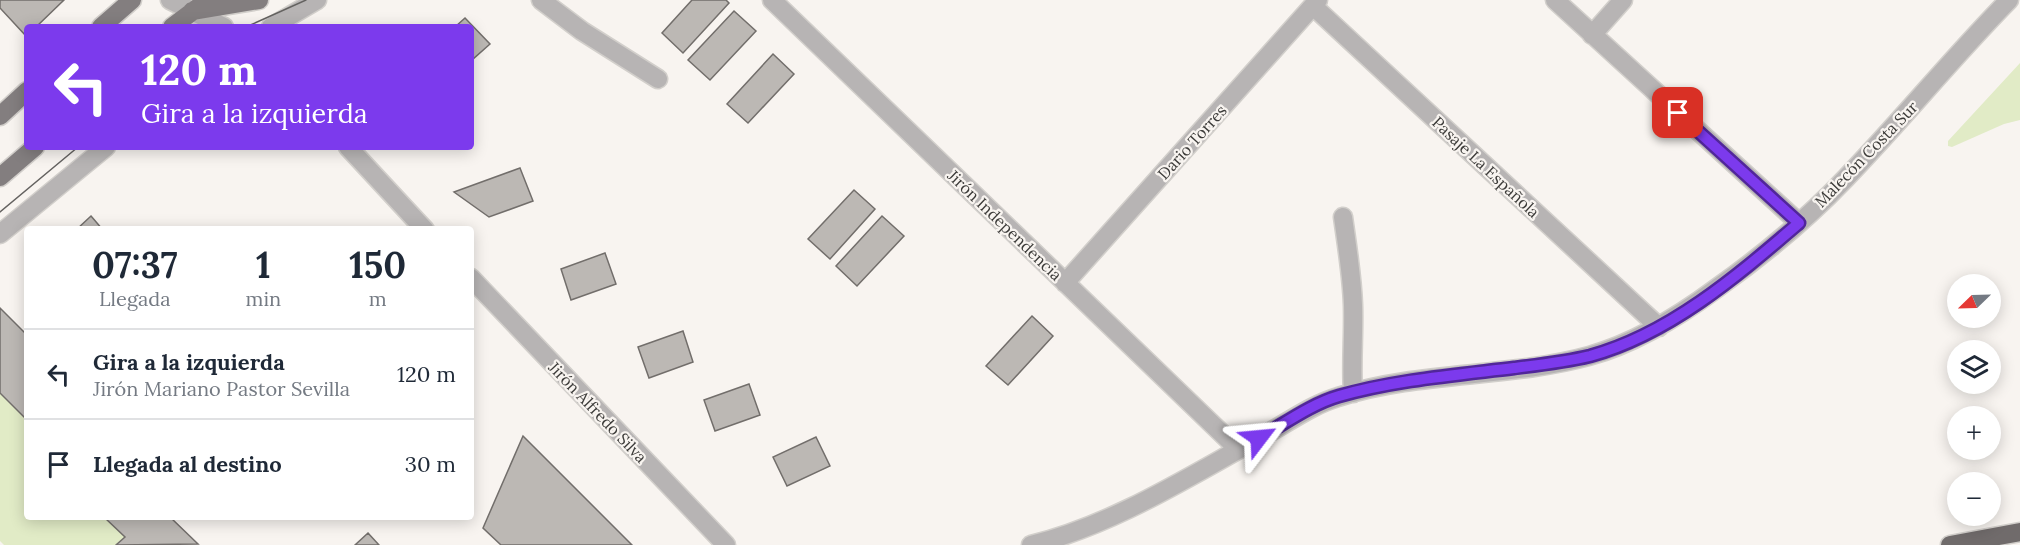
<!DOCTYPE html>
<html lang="es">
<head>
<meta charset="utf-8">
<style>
	:root { --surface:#fff; --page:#f6f6f7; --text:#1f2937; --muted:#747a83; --line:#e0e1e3 }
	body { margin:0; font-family:Lora,serif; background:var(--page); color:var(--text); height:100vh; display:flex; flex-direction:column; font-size:22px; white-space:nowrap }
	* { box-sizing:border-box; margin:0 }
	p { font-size:20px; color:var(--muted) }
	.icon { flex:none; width:33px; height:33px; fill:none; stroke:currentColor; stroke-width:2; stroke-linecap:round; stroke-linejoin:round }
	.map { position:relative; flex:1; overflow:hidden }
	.sheet { position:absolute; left:24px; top:226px; width:450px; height:294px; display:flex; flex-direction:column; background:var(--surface); border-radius:6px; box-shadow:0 3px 15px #0003 }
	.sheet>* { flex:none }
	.hud { position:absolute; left:24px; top:24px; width:450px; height:126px; border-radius:6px; box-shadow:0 3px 15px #0003; background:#7c3aed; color:#fff; overflow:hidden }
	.needle { width:39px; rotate:247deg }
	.buttons { position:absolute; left:1947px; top:274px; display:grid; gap:12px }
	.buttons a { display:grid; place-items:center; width:54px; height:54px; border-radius:50%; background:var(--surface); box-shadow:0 3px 15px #0003; font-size:30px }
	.pin { position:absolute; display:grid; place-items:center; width:51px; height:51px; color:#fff; margin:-26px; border-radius:12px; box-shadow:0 3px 9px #0006 }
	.me { position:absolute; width:66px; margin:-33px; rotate:61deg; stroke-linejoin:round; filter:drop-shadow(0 0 4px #0008) }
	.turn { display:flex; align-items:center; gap:21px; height:126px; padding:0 18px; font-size:27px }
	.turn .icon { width:78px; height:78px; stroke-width:2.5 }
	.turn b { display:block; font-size:42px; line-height:51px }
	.eta { display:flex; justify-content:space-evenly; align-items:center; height:102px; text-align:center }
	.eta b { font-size:36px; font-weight:700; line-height:42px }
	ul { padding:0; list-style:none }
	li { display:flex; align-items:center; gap:18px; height:90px; padding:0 18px; border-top:2px solid var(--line) }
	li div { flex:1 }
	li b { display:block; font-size:22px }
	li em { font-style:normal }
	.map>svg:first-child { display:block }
</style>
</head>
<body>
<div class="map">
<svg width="2020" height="545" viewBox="0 0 2020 545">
	<rect width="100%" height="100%" fill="#f8f4f0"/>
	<path fill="#e1ebc6" d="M 2020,63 L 2020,120 L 2004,124 L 1952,147 L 1948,146 L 1948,141 Z
		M 0,393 L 27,420 L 27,518 L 105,518 L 125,537 L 116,545 L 4,545 L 0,541 Z"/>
	<path fill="#bcb8b4" stroke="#726e6b" stroke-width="1.5" d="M 0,0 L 64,0 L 36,27 L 27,27 L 26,36 L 0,8 Z
		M 692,0 L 726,0 L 729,3 L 683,53 L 662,33 Z
		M 734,11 L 756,31 L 710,80 L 688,60 Z
		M 465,18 L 490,44 L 473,59 L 471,56 L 471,27 L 455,27 Z
		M 773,54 L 794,74 L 748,123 L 727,104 Z
		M 520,168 L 533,201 L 489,217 L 454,192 Z
		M 854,190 L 875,209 L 830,259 L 808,239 Z
		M 91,216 L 103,230 L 76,230 Z
		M 882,216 L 904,236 L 857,286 L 836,266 Z
		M 605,253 L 616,284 L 571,300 L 561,269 Z
		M 0,308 L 27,335 L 27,420 L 0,393 Z
		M 1032,316 L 1053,336 L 1008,385 L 986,366 Z
		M 683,331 L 693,362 L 649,378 L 638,347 Z
		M 749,384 L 760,415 L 715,431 L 704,400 Z
		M 523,436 L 632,545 L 501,545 L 483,528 Z
		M 816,437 L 830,466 L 787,486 L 773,457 Z
		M 105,518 L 171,518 L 198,544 L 116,545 L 125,537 Z
		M 368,533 L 379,545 L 355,545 Z"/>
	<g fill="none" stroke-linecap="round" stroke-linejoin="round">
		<g stroke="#d2cfcb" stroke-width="21">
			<path id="minor" d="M 170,0 L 224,27
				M 541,0 L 582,31 L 658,79
				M 772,0 L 1238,449
				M 1555,0 L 1799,223
				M 1313,6 L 1659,327
				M 271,27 L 317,0
				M 1592,35 L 1623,0
				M 348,147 L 425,230
				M 1343,217 C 1347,246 1352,275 1353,305 C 1354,334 1351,363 1353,393
				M 0,234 L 106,147
				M 471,278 L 726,545
				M 1065,283 L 1318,0
				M 1031,545 C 1113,525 1188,477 1261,437 C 1286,424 1311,405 1338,397 C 1418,371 1509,378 1589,356 C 1636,343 1678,317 1717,288 C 1762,256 1806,220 1845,179 C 1901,121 1952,58 2009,0"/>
		</g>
		<g stroke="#d2cfcb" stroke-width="21">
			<path id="major" d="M 192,11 L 259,0
				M 101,27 L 132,0
				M 172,27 L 201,5
				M 0,116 L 27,91
				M 0,177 L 35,147"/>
		</g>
		<g stroke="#d2cfcb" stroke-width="21">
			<path id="highway" d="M 1950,545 L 2020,532"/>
		</g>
		<use href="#minor" stroke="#b7b4b4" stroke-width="18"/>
		<use href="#major" stroke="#837e7f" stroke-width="18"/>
		<use href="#highway" stroke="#706b6b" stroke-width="18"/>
		<path stroke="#646260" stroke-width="1.5" d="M 246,27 L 306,0
			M 0,212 L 78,147"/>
	</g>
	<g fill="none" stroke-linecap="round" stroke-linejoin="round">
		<g stroke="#51269a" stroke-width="15">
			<path id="route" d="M 1259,438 C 1284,424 1311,404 1339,396 C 1395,380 1456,375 1514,368 C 1539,365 1565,362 1590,356 C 1670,334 1737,276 1799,223 L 1678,113"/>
		</g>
		<use href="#route" stroke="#7c3aed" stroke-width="10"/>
	</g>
	<g text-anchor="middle" stroke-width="4.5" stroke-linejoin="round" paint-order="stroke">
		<g font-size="16" fill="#3c3b39" stroke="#f8f4f0">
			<text transform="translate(1192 142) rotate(-48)" y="6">Dario Torres</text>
			<text transform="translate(1866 154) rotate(-46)" y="6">Malecón Costa Sur</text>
			<text transform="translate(1486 167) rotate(43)" y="6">Pasaje La Española</text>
			<text transform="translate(1005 225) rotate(44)" y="6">Jirón Independencia</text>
			<text transform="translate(598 412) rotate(46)" y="6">Jirón Alfredo Silva</text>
		</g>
	</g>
</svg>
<div class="buttons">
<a><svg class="needle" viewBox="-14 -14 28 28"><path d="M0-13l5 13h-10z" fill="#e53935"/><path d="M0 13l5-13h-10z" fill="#747a83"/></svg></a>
<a><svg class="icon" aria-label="layers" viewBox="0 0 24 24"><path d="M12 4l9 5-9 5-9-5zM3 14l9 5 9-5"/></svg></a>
<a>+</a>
<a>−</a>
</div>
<div class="pin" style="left:1678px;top:113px;background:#d93025"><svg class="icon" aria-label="arrive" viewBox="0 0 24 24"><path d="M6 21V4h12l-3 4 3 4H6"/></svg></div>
<svg class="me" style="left:1259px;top:438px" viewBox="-20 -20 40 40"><path d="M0-17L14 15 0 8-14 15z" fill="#7c3aed" stroke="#fff" stroke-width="4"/></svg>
<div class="hud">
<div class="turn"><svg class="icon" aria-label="left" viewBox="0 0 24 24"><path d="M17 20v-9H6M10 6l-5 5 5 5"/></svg><div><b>120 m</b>Gira a la izquierda</div></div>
</div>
<section class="sheet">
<div class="eta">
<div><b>07:37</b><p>Llegada</p></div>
<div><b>1</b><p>min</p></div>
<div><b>150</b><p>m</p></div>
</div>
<ul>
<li><svg class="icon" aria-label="left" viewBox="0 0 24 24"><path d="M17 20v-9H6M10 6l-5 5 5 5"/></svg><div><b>Gira a la izquierda</b><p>Jirón Mariano Pastor Sevilla</p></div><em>120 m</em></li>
<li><svg class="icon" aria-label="arrive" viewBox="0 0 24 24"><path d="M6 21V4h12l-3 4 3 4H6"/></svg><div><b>Llegada al destino</b></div><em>30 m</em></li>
</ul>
</section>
</div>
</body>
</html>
